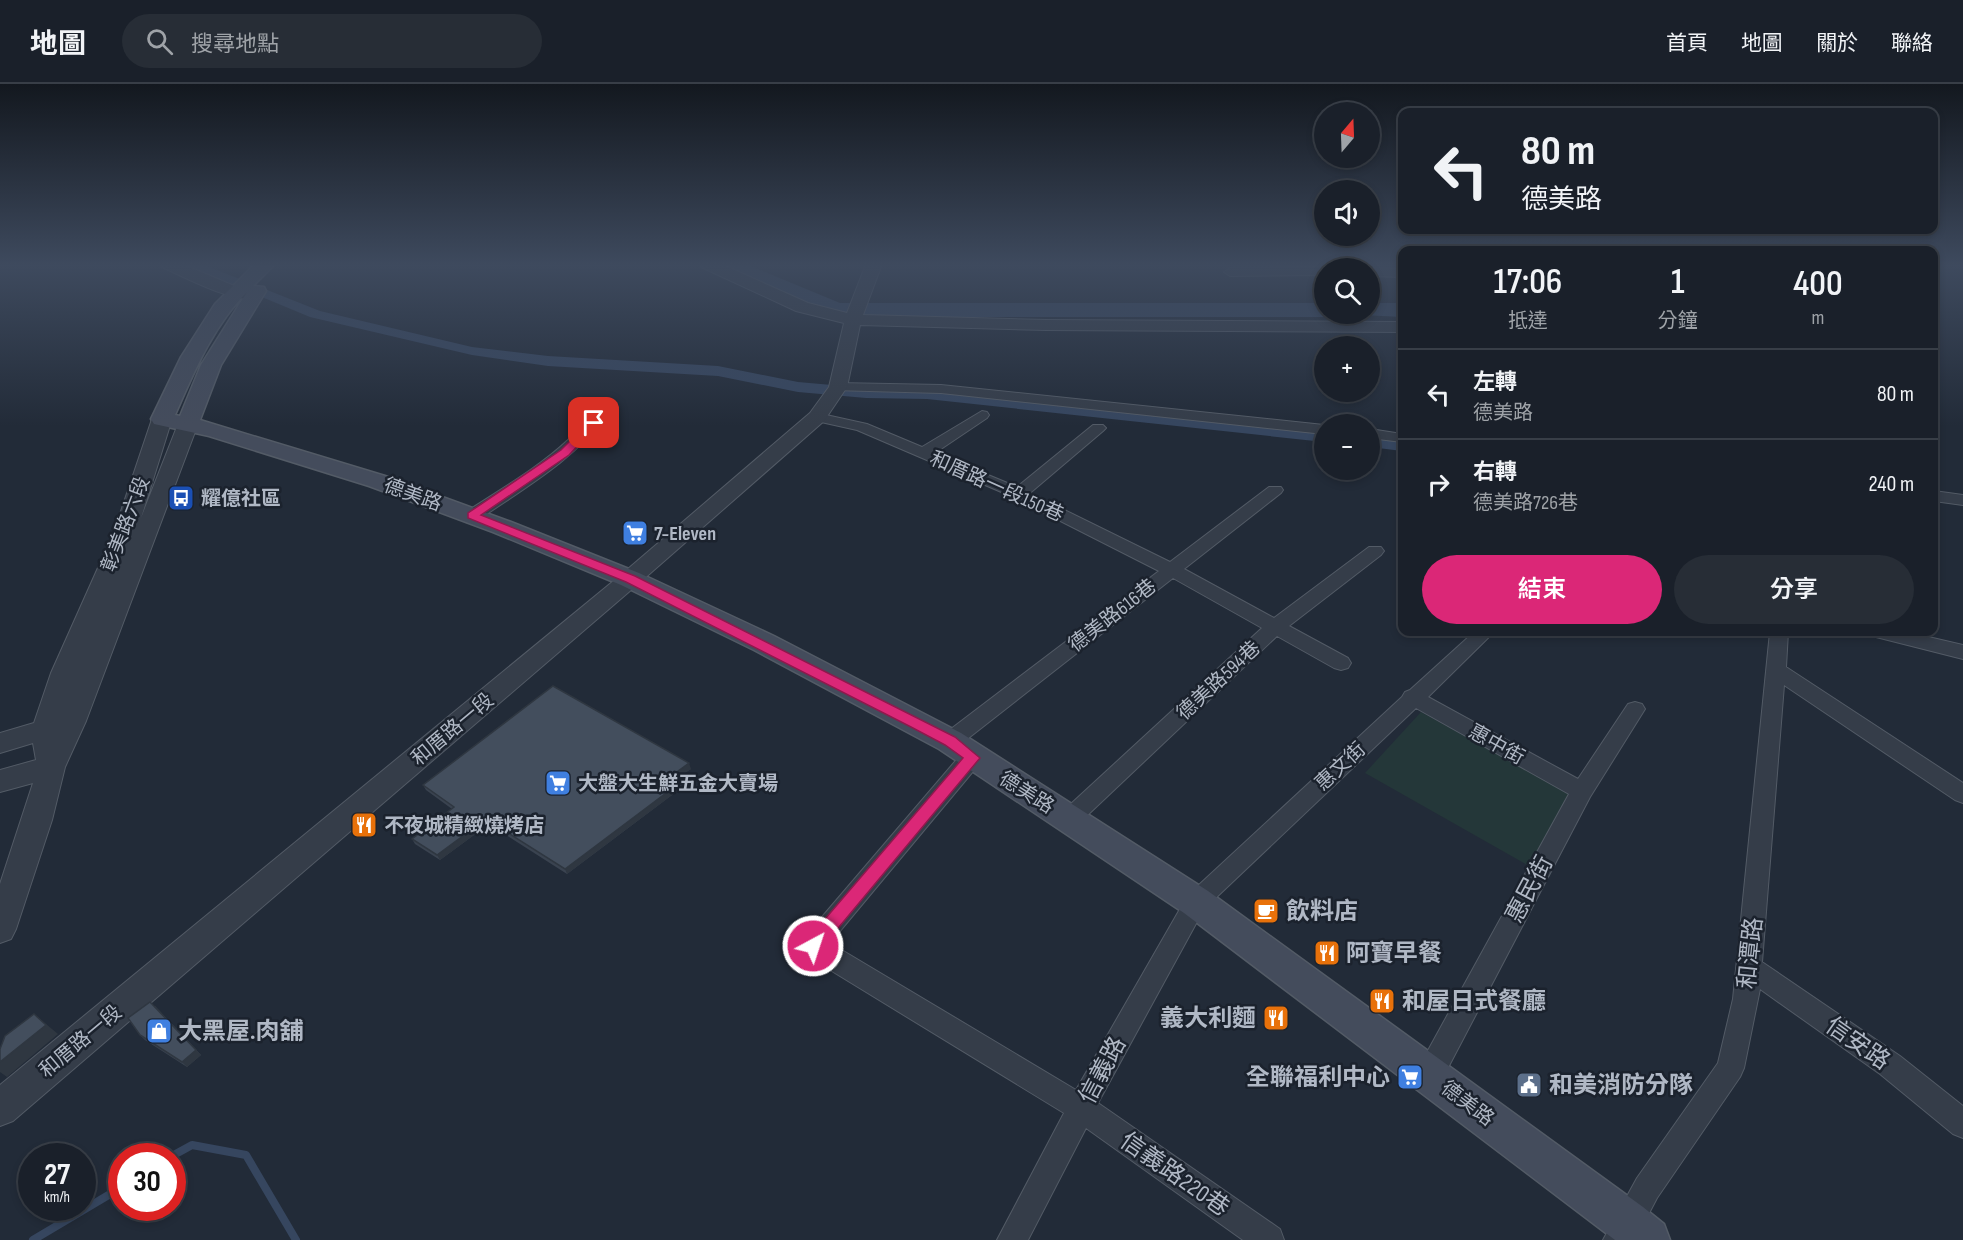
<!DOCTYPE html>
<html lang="zh-TW">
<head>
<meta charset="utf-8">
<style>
	:root { --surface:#1a202a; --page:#272d36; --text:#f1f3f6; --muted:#9fa3a8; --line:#383e47; --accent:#db2777 }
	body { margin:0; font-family:"Sofia Sans Condensed","Noto Sans TC",sans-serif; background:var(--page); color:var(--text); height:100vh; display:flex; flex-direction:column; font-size:22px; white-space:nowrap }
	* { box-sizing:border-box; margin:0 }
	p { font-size:20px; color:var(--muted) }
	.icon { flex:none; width:33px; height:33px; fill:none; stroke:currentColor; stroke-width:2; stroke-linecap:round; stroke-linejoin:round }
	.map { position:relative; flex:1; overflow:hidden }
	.side { position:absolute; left:1398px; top:162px; width:540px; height:390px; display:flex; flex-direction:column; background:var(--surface); border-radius:12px; box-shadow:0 3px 9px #0003,0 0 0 2px var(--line) }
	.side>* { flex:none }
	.top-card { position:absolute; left:1398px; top:24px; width:540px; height:126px; border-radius:12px; box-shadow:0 3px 9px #0003,0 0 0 2px var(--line); background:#1a202a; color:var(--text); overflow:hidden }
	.needle { width:39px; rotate:19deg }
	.controls { position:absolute; left:1314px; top:18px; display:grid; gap:12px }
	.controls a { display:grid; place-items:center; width:66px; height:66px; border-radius:50%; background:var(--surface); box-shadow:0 3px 9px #0003,0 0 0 2px var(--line); font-size:30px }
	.speed { position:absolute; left:18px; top:1059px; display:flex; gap:12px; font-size:30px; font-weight:700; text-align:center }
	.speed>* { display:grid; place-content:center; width:78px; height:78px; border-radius:50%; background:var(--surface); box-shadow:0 3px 9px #0003,0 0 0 2px var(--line); line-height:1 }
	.speed small { font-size:15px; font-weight:400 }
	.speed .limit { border:9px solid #d22; background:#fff; color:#111 }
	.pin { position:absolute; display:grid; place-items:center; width:51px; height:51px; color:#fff; margin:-26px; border-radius:12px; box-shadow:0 3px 9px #0006 }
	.me { position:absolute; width:66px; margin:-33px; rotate:40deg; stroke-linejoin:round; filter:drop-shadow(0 0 4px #0008) }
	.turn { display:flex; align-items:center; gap:21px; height:126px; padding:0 24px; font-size:27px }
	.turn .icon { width:78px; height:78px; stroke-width:2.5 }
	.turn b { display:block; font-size:42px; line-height:51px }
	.eta { display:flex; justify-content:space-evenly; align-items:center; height:102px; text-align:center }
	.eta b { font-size:36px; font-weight:600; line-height:42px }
	.button { display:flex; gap:12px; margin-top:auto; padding:12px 24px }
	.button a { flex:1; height:69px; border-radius:36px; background:var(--accent); color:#fff; font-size:24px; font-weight:600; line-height:69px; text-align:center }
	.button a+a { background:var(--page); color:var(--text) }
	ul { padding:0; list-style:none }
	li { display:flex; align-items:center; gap:18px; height:90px; padding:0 24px; border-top:2px solid var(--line) }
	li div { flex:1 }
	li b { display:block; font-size:22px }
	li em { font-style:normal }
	header { display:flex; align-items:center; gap:36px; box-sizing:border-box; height:84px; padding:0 30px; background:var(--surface); border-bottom:2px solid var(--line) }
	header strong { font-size:28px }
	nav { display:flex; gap:33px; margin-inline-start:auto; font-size:21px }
	.search { width:420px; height:54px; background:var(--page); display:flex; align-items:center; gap:15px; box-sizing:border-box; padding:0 21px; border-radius:33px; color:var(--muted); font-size:22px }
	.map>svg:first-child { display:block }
</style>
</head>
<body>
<header>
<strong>地圖</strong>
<div class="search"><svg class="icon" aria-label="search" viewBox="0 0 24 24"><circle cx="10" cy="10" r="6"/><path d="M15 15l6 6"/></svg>搜尋地點</div>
<nav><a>首頁</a><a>地圖</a><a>關於</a><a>聯絡</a></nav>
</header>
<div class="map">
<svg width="1963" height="1156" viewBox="0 0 1963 1156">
	<rect width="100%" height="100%" fill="#222b38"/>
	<path fill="#243739" d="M 1421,628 L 1573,712 L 1536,786 L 1365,689 Z"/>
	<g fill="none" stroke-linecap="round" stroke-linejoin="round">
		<path stroke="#36465f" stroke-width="8" d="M 172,1072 L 192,1061 L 246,1071 L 296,1156
			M 33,1156 L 122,1103"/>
		<path fill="#36465f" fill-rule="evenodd" d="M 183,180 L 202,180 L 320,227 L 472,263 L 548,272 L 718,282 L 798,298 L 866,304 L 927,305 L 1324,348 L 1324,358 L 927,315 L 866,314 L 798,308 L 718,292 L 548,282 L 472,271 L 310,233 Z
			M 1370,353 L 1402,357 L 1402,367 L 1370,363 Z"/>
		<path fill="#36465f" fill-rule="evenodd" d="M 715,180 L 746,180 L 840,219 L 1324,219 L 1324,230 L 1333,230 L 1324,233 L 837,233 L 718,185 Z
			M 1370,219 L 1402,219 L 1402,233 L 1362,231 L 1370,230 Z"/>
		<g stroke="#535b66" stroke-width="2">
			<path id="minor" d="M 1324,183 L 1328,184 L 1324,184 L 1324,191 L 1230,192 L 1224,188 L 1230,184 Z
				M 1369,184 L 1370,184 L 1402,185 L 1402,193 L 1370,192 Z
				M 838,299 L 941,301 L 1324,341 L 1324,350 L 941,309 L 833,306 L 831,303 Z
				M 601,325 L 606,326 L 608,329 C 575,376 524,404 478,436 L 466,436 L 464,432 L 466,428 C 501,405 538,384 568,356 C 578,347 589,328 601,325 Z
				M 982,327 L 987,328 L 989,331 L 987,334 L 935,369 L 1017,403 L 1093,341 L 1103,341 L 1106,344 L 1103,347 L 1030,409 L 1170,478 L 1269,403 L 1281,403 L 1283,406 L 1281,409 L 1184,485 L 1274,534 L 1369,463 L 1381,463 L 1384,467 L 1381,471 L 1289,542 L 1348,574 L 1351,579 L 1348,584 L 1341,586 L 1334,584 L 1277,552 L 1077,741 L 1069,744 L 1061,741 L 1058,735 L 1061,729 L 1262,544 L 1173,494 L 957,663 L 950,665 L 943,663 L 940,657 L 943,651 L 1159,487 L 1013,413 L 857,346 L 812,336 L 810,333 L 817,329 L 867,340 L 922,363 Z
				M 1370,345 L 1402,350 L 1402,358 L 1370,354 Z
				M 1934,407 L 1963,411 L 1963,421 L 1934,417 Z
				M 1474,548 L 1494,548 L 1428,613 L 1578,695 L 1628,620 L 1635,618 L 1642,620 L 1645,625 L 1590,713 L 1440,999 L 1430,1003 L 1420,999 L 1416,990 L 1420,981 L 1569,710 L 1416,624 L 1204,825 L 1098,1019 L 1280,1145 L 1284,1156 L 1243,1156 L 1086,1044 L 1028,1156 L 997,1156 L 1064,1029 L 804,870 L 801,862 L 804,854 L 964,667 L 972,665 L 980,667 L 983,673 L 980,679 L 830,859 L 1076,1006 L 1188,811 L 1402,613 L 1405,608 L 1410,606 Z
				M 1770,548 L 1788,548 L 1786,583 L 1963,699 L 1963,719 L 1955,716 L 1784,601 L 1762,878 L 1900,972 L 1963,1022 L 1963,1054 L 1953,1050 L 1880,990 L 1760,905 L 1744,984 L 1740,993 L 1657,1114 L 1635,1156 L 1603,1156 L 1637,1094 L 1718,979 L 1733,915 Z
				M 1874,548 L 1907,548 L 1963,561 L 1963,575 L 1876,553 Z"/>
		</g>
		<g stroke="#535b66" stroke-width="2">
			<path id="tertiary" d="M 160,180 L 182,180 L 239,204 L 259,207 L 261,211 C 248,227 180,191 162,183 Z
				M 699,180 L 721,180 L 808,219 L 847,229 L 866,180 L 882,180 L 863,231 L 1046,236 L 1402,238 L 1402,248 L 1046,246 L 860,241 L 847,303 L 824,337 L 638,500 L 13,1037 L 0,1042 L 0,1001 L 622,490 L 810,329 L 829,303 L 844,239 L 796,227 L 701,183 Z
				M 162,329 L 169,331 L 172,335 L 141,434 L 178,340 L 181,336 L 195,336 L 198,340 L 86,637 L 65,683 L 52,736 L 16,845 L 11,855 L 0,859 L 0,800 L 33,699 L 0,708 L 0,686 L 36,676 L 33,659 L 0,669 L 0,649 L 34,639 L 51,589 L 114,448 L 152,335 L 155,331 Z"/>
		</g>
		<g stroke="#535b66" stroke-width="3">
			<path id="secondary" d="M 255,180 L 275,180 L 253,202 L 264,203 L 266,207 L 221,281 L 200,336 L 385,392 L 511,438 L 639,489 L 774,552 L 961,649 L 1208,807 L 1643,1123 L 1664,1140 L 1670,1156 L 1615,1156 L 1184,829 L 939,665 L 754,566 L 621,501 L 493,448 L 369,402 L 209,352 L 154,340 L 151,335 L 181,273 L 215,220 ZM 247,208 L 201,281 L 180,332 L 175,331 C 194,288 213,242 247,208 Z"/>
		</g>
		<use href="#minor" fill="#353d49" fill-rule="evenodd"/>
		<use href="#tertiary" fill="#353d49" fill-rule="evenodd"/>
		<use href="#secondary" fill="#444c5c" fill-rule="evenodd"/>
	</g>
	<path fill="#3a4350" d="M 691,685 L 678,693 L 682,697 L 684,702 L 567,790 L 489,740 L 440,776 L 415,760 L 412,755 L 452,725 L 426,706 L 423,701 Z
		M 155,922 L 201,971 L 187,983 L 145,956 L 140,951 Z"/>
	<path fill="#2f3741" d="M 689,679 L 691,685 L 676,695 L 674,690 Z
		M 682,697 L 684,702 L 567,790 L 565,785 Z
		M 486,735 L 489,740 L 440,776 L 437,771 Z
		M 155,922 L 201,971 L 187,983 L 182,978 Z
		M 34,930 L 58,950 L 7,993 L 0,988 L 0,978 Z"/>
	<path fill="#434e5d" stroke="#2f3741" stroke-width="1.5" d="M 553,602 L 689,679 L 674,690 L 682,697 L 565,785 L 486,735 L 437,771 L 412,755 L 454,723 L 423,701 Z
		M 150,918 L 196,966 L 182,978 L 140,951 L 128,934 Z
		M 34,930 L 46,941 L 0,978 L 0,965 L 5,952 Z"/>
	<linearGradient id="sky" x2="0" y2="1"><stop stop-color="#13181f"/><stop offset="0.53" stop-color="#3e4a5e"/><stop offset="1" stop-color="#3e4a5e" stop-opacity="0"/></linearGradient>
	<rect width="1963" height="342" fill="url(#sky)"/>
	<path fill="#db2777" stroke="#8e194d" stroke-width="1.5" d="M 594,336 L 597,337 L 597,341 L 569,371 L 481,431 L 635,492 L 955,653 L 980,674 L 819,867 L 813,869 L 807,867 L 804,862 L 807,856 L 963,674 L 945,661 L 911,643 L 626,498 L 468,434 L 468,429 L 561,366 L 590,337 Z"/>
	<defs>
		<g id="bus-square" transform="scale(1.35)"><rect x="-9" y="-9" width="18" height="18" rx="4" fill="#1a4fb4" stroke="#1b222d"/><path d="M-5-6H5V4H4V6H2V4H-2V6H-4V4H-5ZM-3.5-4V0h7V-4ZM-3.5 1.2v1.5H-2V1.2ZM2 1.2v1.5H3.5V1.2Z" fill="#fff"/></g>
		<g id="supermarket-square" transform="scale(1.35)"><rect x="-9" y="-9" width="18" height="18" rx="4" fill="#3f7fe0" stroke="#1b222d"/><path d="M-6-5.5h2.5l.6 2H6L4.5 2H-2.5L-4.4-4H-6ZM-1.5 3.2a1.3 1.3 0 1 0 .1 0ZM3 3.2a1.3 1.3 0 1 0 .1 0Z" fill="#fff"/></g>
		<g id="restaurant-square" transform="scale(1.35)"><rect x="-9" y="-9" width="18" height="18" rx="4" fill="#e8710a" stroke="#1b222d"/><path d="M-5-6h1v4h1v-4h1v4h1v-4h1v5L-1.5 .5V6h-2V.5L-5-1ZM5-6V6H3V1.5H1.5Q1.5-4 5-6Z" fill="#fff"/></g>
		<g id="cafe-square" transform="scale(1.35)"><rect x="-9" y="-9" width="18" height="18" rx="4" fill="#e8710a" stroke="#1b222d"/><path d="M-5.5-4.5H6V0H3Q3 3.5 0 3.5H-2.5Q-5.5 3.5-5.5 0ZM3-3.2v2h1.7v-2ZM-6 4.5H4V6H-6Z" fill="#fff"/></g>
		<g id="shop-square" transform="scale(1.35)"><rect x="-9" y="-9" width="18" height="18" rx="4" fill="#3f7fe0" stroke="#1b222d"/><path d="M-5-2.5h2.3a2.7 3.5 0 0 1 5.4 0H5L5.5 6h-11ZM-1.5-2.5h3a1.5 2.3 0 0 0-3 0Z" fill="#fff"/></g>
		<g id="civic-square" transform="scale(1.35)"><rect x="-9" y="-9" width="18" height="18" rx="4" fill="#5c6f8a" stroke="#1b222d"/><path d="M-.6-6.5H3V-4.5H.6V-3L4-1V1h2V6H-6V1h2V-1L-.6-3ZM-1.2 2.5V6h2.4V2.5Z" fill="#fff"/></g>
	</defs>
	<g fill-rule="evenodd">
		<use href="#bus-square" x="181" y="414"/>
		<use href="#supermarket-square" x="635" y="449"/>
		<use href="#supermarket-square" x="558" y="699"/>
		<use href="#restaurant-square" x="364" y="741"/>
		<use href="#cafe-square" x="1266" y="827"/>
		<use href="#restaurant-square" x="1327" y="869"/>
		<use href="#restaurant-square" x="1382" y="917"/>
		<use href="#restaurant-square" x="1276" y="934"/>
		<use href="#shop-square" x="159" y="947"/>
		<use href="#supermarket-square" x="1410" y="993"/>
		<use href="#civic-square" x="1529" y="1001"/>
	</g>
	<g text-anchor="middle" stroke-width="5" stroke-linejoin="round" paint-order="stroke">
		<g font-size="20" fill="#b0b8c5" stroke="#1b222d">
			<text transform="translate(997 402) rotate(24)" y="7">和厝路一段150巷</text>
			<text transform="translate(413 410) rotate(20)" y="7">德美路</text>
			<text transform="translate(125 440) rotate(-69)" y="7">彰美路六段</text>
			<text transform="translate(1112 531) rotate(-38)" y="7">德美路616巷</text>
			<text transform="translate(1218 596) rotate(-43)" y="7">德美路594巷</text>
			<text transform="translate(452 645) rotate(-40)" y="7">和厝路一段</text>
			<text transform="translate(1497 660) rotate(29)" y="7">惠中街</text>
			<text transform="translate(1340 682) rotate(-43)" y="7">惠文街</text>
			<text transform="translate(1027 708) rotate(32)" y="7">德美路</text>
			<text transform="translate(80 957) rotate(-40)" y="7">和厝路一段</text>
			<text transform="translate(1468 1019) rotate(37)" y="7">德美路</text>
		</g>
		<g font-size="20" font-weight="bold" fill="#b0b8c5" stroke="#1b222d" text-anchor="start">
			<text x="201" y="421">耀億社區</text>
			<text x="654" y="456">7-Eleven</text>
			<text x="578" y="706">大盤大生鮮五金大賣場</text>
			<text x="384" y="748">不夜城精緻燒烤店</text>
		</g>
		<g font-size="24" fill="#b0b8c5" stroke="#1b222d">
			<text transform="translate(1529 805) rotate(-62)" y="8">惠民街</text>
			<text transform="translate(1750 869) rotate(-84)" y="8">和潭路</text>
			<text transform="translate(1858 959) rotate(35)" y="8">信安路</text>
			<text transform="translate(1102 986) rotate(-62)" y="8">信義路</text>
			<text transform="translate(1175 1090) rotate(35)" y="8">信義路220巷</text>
		</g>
		<g font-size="24" font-weight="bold" fill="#b0b8c5" stroke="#1b222d" text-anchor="start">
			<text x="1286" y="835">飲料店</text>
			<text x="1346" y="877">阿寶早餐</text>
			<text x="1402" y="925">和屋日式餐廳</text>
			<text x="1256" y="942" text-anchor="end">義大利麵</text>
			<text x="178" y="955">大黑屋.肉舖</text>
			<text x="1390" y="1001" text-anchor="end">全聯福利中心</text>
			<text x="1549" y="1009">和美消防分隊</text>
		</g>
	</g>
</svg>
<div class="controls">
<a><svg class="needle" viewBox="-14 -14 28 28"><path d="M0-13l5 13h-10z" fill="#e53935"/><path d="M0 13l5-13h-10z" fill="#9fa3a8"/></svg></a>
<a><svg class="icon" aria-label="sound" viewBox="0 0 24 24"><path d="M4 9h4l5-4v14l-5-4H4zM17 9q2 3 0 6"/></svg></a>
<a><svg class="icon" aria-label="search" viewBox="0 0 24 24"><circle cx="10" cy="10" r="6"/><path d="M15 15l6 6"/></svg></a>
<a>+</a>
<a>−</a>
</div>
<div class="speed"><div>27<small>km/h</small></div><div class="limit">30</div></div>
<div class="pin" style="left:594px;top:339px;background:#d93025"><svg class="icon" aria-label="arrive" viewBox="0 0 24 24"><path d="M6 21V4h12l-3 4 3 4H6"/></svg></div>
<svg class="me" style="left:813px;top:862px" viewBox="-20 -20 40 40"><circle r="17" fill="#db2777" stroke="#fff" stroke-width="3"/><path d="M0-11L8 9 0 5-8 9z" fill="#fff"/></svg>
<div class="top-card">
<div class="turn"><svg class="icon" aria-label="left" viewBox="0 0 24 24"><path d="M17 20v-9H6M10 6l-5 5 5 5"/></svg><div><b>80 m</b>德美路</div></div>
</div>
<section class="side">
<div class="eta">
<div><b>17:06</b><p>抵達</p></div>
<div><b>1</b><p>分鐘</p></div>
<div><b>400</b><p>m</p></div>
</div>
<ul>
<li><svg class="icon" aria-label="left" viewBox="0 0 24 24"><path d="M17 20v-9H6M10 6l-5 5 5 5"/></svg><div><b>左轉</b><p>德美路</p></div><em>80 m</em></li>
<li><svg class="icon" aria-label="right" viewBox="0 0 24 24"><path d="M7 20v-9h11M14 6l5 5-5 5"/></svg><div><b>右轉</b><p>德美路726巷</p></div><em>240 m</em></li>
</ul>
<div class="button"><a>結束</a><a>分享</a></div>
</section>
</div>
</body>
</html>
